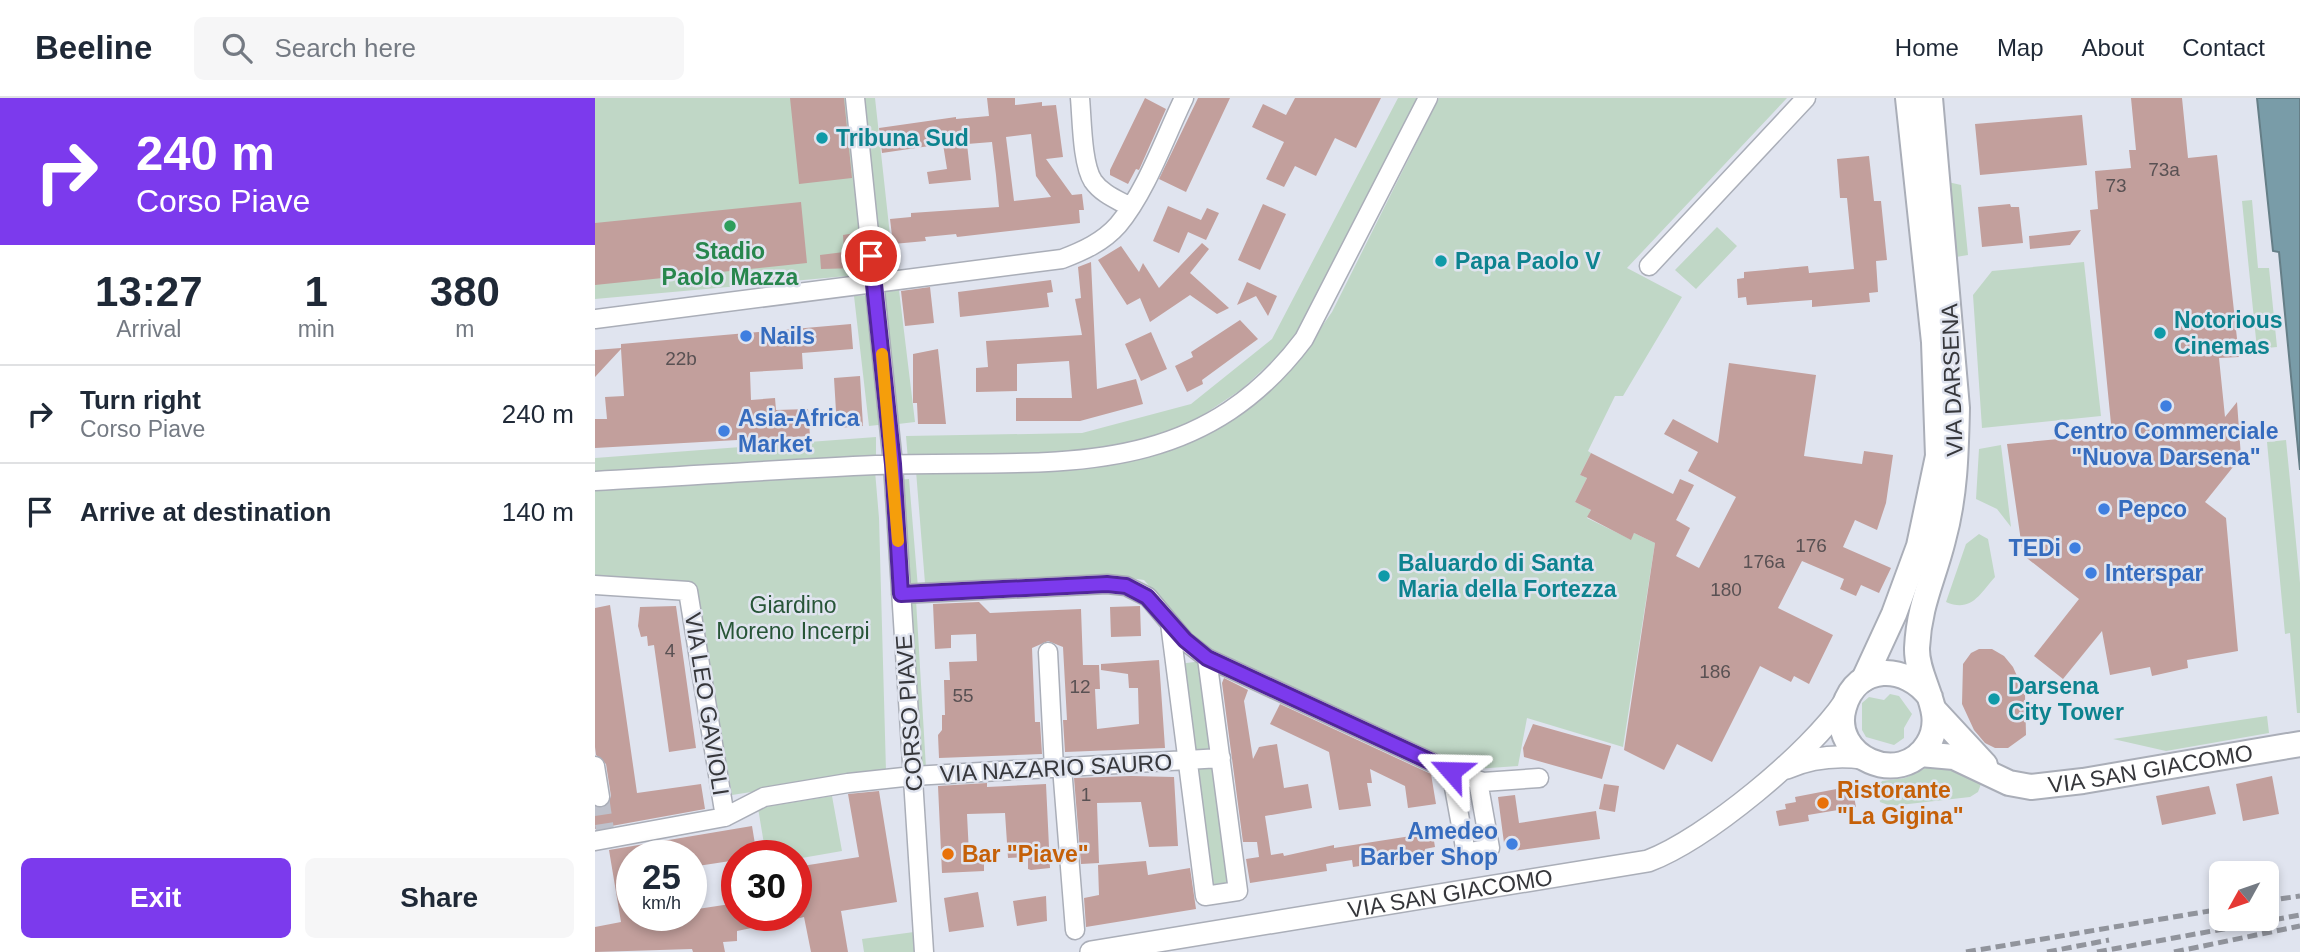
<!DOCTYPE html>
<html lang="en">
<head>
<meta charset="utf-8">
<style>
	:root { --surface:#fff; --page:#f6f6f7; --text:#1f2937; --muted:#747a83; --line:#e0e1e3; --accent:#7c3aed }
	body { margin:0; font-family:Arial,sans-serif; background:var(--page); color:var(--text); height:100vh; display:flex; flex-direction:column; font-size:26px; white-space:nowrap }
	* { box-sizing:border-box; margin:0 }
	p { font-size:23px; color:var(--muted) }
	.icon { flex:none; width:38px; height:38px; fill:none; stroke:currentColor; stroke-width:2; stroke-linecap:round; stroke-linejoin:round }
	.map { position:relative; flex:1; overflow:hidden }
	.panel { display:flex; flex-direction:column; background:var(--surface); width:595px }
	.panel>* { flex:none }
	.top-card { background:#7c3aed; color:#fff; overflow:hidden }
	.needle { width:46px; rotate:230deg }
	.tools { position:absolute; left:1614px; top:763px; display:grid; gap:14px }
	.tools a { display:grid; place-items:center; width:70px; height:70px; border-radius:10px; background:var(--surface); box-shadow:0 4px 10px #0003; font-size:35px }
	.speed { position:absolute; left:21px; top:742px; display:flex; gap:14px; font-size:35px; font-weight:700; text-align:center }
	.speed>* { display:grid; place-content:center; width:91px; height:91px; border-radius:50%; background:var(--surface); box-shadow:0 4px 10px #0003; line-height:1 }
	.speed small { font-size:18px; font-weight:400 }
	.speed .limit { border:10px solid #d22; background:#fff; color:#111 }
	.pin { position:absolute; display:grid; place-items:center; width:60px; height:60px; color:#fff; margin:-30px; border:4px solid #fff; border-radius:50%; box-shadow:0 2px 7px #0007 }
	.me { position:absolute; width:77px; margin:-38px; rotate:295deg; stroke-linejoin:round; filter:drop-shadow(0 0 5px #0008) }
	.turn { display:flex; align-items:center; gap:24px; height:147px; padding:0 21px; font-size:32px }
	.turn .icon { width:91px; height:91px; stroke-width:2.5 }
	.turn b { display:block; font-size:49px; line-height:60px }
	.eta { display:flex; justify-content:space-evenly; align-items:center; height:119px; text-align:center }
	.eta b { font-size:42px; font-weight:800; line-height:49px }
	.action { display:flex; gap:14px; margin-top:auto; padding:14px 21px }
	.action a { flex:1; height:80px; border-radius:10px; background:var(--accent); color:#fff; font-size:28px; font-weight:800; line-height:80px; text-align:center }
	.action a+a { background:var(--page); color:var(--text) }
	ul { padding:0; list-style:none }
	li { display:flex; align-items:center; gap:21px; height:98px; padding:0 21px; border-top:2px solid var(--line) }
	li div { flex:1 }
	li b { display:block; font-size:26px }
	li em { font-style:normal }
	header { display:flex; align-items:center; gap:42px; box-sizing:border-box; height:98px; padding:0 35px; background:var(--surface); border-bottom:2px solid var(--line) }
	header strong { font-size:33px }
	nav { display:flex; gap:38px; margin-inline-start:auto; font-size:24px }
	.search { width:490px; height:63px; background:var(--page); display:flex; align-items:center; gap:18px; box-sizing:border-box; padding:0 24px; border-radius:10px; color:var(--muted); font-size:26px }
	main { display:flex; flex:1; min-height:0 }
	.map>svg:first-child { display:block }
</style>
</head>
<body>
<header>
<strong>Beeline</strong>
<div class="search"><svg class="icon" aria-label="search" viewBox="0 0 24 24"><circle cx="10" cy="10" r="6"/><path d="M15 15l6 6"/></svg>Search here</div>
<nav><a>Home</a><a>Map</a><a>About</a><a>Contact</a></nav>
</header>
<main>
<section class="panel">
<div class="top-card">
<div class="turn"><svg class="icon" aria-label="right" viewBox="0 0 24 24"><path d="M7 20v-9h11M14 6l5 5-5 5"/></svg><div><b>240 m</b>Corso Piave</div></div>
</div>
<div class="eta">
<div><b>13:27</b><p>Arrival</p></div>
<div><b>1</b><p>min</p></div>
<div><b>380</b><p>m</p></div>
</div>
<ul>
<li><svg class="icon" aria-label="right" viewBox="0 0 24 24"><path d="M7 20v-9h11M14 6l5 5-5 5"/></svg><div><b>Turn right</b><p>Corso Piave</p></div><em>240 m</em></li>
<li><svg class="icon" aria-label="arrive" viewBox="0 0 24 24"><path d="M6 21V4h12l-3 4 3 4H6"/></svg><div><b>Arrive at destination</b></div><em>140 m</em></li>
</ul>
<div class="action"><a>Exit</a><a>Share</a></div>
</section>
<div class="map">
<svg width="1705" height="854" viewBox="0 0 1705 854">
	<rect width="100%" height="100%" fill="#e0e4ef"/>
	<path fill="#c0d7c6" d="M 0,0 L 255,0 L 275,176 L 0,201 Z
		M 265,0 L 280,0 L 299,174 L 285,175 Z
		M 803,0 L 826,0 L 724,200 L 691,250 L 647,291 L 602,321 L 539,347 L 479,358 L 313,362 L 311,338 L 487,335 L 596,306 L 677,241 Z
		M 844,0 L 1192,0 L 1032,170 L 1087,199 L 1028,298 L 1020,298 L 993,353 L 996,355 L 985,377 L 992,380 L 980,404 L 996,412 L 992,420 L 1035,441 L 1039,435 L 1060,445 L 1028,649 L 932,620 L 923,668 L 866,672 L 611,553 L 549,482 L 521,478 L 330,485 L 321,373 L 474,372 L 525,365 L 588,345 L 619,330 L 662,302 L 694,275 L 737,214 Z
		M 1353,84 L 1366,87 L 1373,157 L 1361,159 Z
		M 1657,102 L 1663,170 L 1674,170 L 1682,249 L 1662,251 L 1647,103 Z
		M 1122,129 L 1142,148 L 1101,191 L 1080,172 Z
		M 1489,164 L 1506,318 L 1387,330 L 1378,197 L 1397,173 Z
		M 304,192 L 320,324 L 303,326 L 287,194 Z
		M 276,197 L 292,326 L 274,328 L 259,198 Z
		M 281,339 L 281,359 L 0,378 L 0,360 Z
		M 1691,342 L 1705,485 L 1705,615 L 1702,615 L 1695,535 L 1690,536 L 1672,344 Z
		M 1406,347 L 1416,429 L 1402,411 L 1381,401 L 1384,351 Z
		M 280,373 L 284,420 L 291,673 L 137,697 L 101,490 L 0,483 L 0,388 Z
		M 314,381 L 323,490 L 311,490 L 303,382 Z
		M 1384,436 L 1393,441 L 1400,479 C 1385,496 1376,515 1351,504 L 1371,446 Z
		M 321,502 L 331,670 L 323,670 L 314,503 Z
		M 607,563 L 619,653 L 596,656 L 584,566 Z
		M 1295,596 L 1304,598 L 1317,616 L 1309,630 L 1309,640 L 1299,647 L 1271,639 L 1267,632 L 1267,605 L 1274,599 L 1289,602 Z
		M 1672,618 L 1674,635 L 1571,653 L 1518,641 Z
		M 623,668 L 638,784 L 613,787 L 598,671 Z
		M 1335,668 C 1355,668 1371,672 1386,686 L 1383,694 L 1375,699 L 1296,708 L 1285,704 L 1282,691 L 1287,683 L 1310,680 Z
		M 237,698 L 247,753 L 201,761 L 201,758 L 171,758 L 163,710 Z
		M 319,834 L 322,854 L 269,854 L 267,841 Z"/>
	<path fill="#799ca8" stroke="#657e87" stroke-width="2" d="M 1662,0 L 1705,0 L 1705,372 L 1684,154 L 1678,153 Z"/>
	<path fill="#c29f9c" fill-rule="evenodd" d="M 195,0 L 249,0 L 257,80 L 204,86 Z
		M 392,0 L 420,0 L 420,7 L 447,4 L 447,8 L 461,7 L 468,59 L 451,61 L 477,97 L 487,96 L 489,112 L 484,112 L 485,125 L 362,139 L 361,136 L 330,139 L 331,143 L 298,146 L 295,121 L 316,119 L 316,115 L 404,109 L 401,77 L 397,44 L 372,46 L 376,82 L 334,86 L 332,74 L 352,71 L 348,46 L 287,55 L 284,30 L 361,19 L 361,21 L 394,18 ZM 436,36 L 441,78 L 456,99 L 419,103 L 411,39 Z
		M 550,0 L 571,11 L 544,72 L 541,71 L 533,86 L 515,77 L 515,72 Z
		M 603,0 L 635,0 L 591,94 L 564,81 Z
		M 700,0 L 786,0 L 761,50 L 740,40 L 721,78 L 700,68 L 689,89 L 671,81 L 689,44 L 657,29 L 668,6 L 691,17 Z
		M 1536,0 L 1587,0 L 1593,60 L 1622,57 L 1644,259 L 1624,260 L 1630,319 L 1642,304 L 1646,359 L 1610,404 L 1631,420 L 1643,553 L 1592,562 L 1593,570 L 1557,578 L 1555,569 L 1515,577 L 1507,533 L 1468,581 L 1439,558 L 1484,501 L 1428,457 L 1412,346 L 1517,336 L 1495,112 L 1503,111 L 1500,73 L 1536,70 L 1534,52 L 1541,52 Z
		M 1487,17 L 1492,67 L 1385,77 L 1380,26 Z
		M 1274,58 L 1279,103 L 1286,103 L 1292,162 L 1281,163 L 1283,194 L 1274,195 L 1275,204 L 1217,209 L 1217,202 L 1152,207 L 1151,199 L 1143,200 L 1142,181 L 1149,180 L 1149,174 L 1213,168 L 1214,175 L 1259,171 L 1252,100 L 1245,100 L 1242,61 Z
		M 206,104 L 212,165 L 0,187 L 0,125 Z
		M 668,106 L 691,116 L 665,172 L 643,162 Z
		M 1415,106 L 1416,109 L 1424,109 L 1428,145 L 1387,149 L 1383,109 Z
		M 573,108 L 606,122 L 612,110 L 624,115 L 611,142 L 593,134 L 584,155 L 558,143 Z
		M 1486,132 L 1475,147 L 1435,151 L 1434,138 Z
		M 260,135 L 264,170 L 226,171 L 225,157 L 249,154 L 248,137 Z
		M 607,145 L 614,151 L 595,175 L 634,210 L 622,216 L 595,197 L 555,224 L 545,200 L 532,207 L 503,162 L 526,148 L 544,174 L 548,165 L 564,190 Z
		M 496,164 L 502,291 L 541,281 L 548,306 L 485,323 L 421,323 L 421,300 L 477,300 L 474,263 L 422,266 L 422,293 L 381,294 L 381,270 L 393,269 L 391,243 L 487,237 L 480,201 L 486,200 L 483,169 Z
		M 456,182 L 458,194 L 452,195 L 454,209 L 365,219 L 363,194 Z
		M 652,184 L 682,198 L 673,218 L 661,198 L 642,207 Z
		M 335,189 L 339,225 L 310,228 L 306,193 Z
		M 645,222 L 663,241 L 607,282 L 608,286 L 592,294 L 580,268 L 598,259 L 596,254 Z
		M 256,226 L 258,251 L 207,255 L 208,271 L 155,274 L 156,302 L 180,300 L 181,312 L 213,311 L 215,338 L 0,350 L 0,321 L 12,321 L 10,299 L 29,298 L 26,251 L 0,279 L 0,252 L 26,250 L 26,246 Z
		M 556,234 L 572,271 L 546,283 L 530,246 Z
		M 343,251 L 351,326 L 323,326 L 322,305 L 318,305 L 318,256 Z
		M 1134,265 L 1221,277 L 1209,358 L 1267,366 L 1269,353 L 1298,357 L 1291,405 L 1282,432 L 1260,422 L 1248,449 L 1296,470 L 1284,495 L 1266,487 L 1261,498 L 1245,491 L 1249,481 L 1207,463 L 1183,510 L 1238,537 L 1214,586 L 1199,578 L 1196,584 L 1165,568 L 1117,664 L 1082,646 L 1069,672 L 1029,652 L 1060,445 L 1039,435 L 1036,442 L 992,419 L 996,412 L 980,404 L 992,380 L 985,377 L 996,355 L 1078,396 L 1085,381 L 1099,387 L 1081,422 L 1095,430 L 1081,458 L 1104,470 L 1141,399 L 1093,373 L 1103,354 L 1069,336 L 1078,321 L 1123,345 Z
		M 265,278 L 268,328 L 242,330 L 239,280 Z
		M 384,504 L 395,515 L 486,511 L 488,567 L 504,567 L 505,591 L 500,591 L 502,631 L 544,626 L 543,590 L 534,590 L 533,576 L 506,572 L 506,566 L 564,562 L 570,650 L 470,654 L 468,622 L 472,622 L 468,549 L 453,543 L 437,550 L 440,624 L 445,624 L 447,656 L 344,660 L 343,637 L 347,632 L 347,617 L 350,617 L 349,582 L 355,582 L 354,564 L 382,563 L 381,536 L 356,537 L 356,550 L 340,551 L 338,506 Z
		M 15,507 L 42,695 L 106,686 L 110,711 L 0,731 L 0,709 L 12,708 L 16,698 L 11,666 L 1,657 L 0,649 L 0,510 Z
		M 81,508 L 101,650 L 74,654 L 59,547 L 53,548 L 52,538 L 46,539 L 43,528 L 45,509 Z
		M 545,508 L 546,538 L 516,539 L 515,509 Z
		M 1384,551 L 1397,551 L 1409,558 L 1418,569 L 1430,596 L 1431,637 L 1413,650 L 1400,650 L 1390,645 L 1379,632 L 1367,606 L 1368,566 L 1376,555 Z
		M 629,580 L 653,592 L 649,603 L 658,661 L 664,649 L 682,646 L 689,690 L 713,686 L 717,710 L 670,718 L 676,757 L 688,755 L 689,758 L 739,747 L 739,750 L 816,738 L 816,734 L 837,731 L 840,749 L 830,751 L 831,758 L 758,769 L 757,762 L 731,766 L 732,773 L 655,785 L 651,761 L 664,759 L 662,744 L 648,744 L 627,585 Z
		M 685,606 L 836,676 L 841,706 L 813,710 L 810,688 L 775,671 L 777,685 L 772,685 L 776,708 L 744,712 L 734,654 L 675,626 Z
		M 938,626 L 1016,648 L 1007,681 L 929,659 L 928,650 Z
		M 536,678 L 579,679 L 583,748 L 554,749 L 546,704 L 502,705 L 504,765 L 486,766 L 479,680 Z
		M 1677,678 L 1684,716 L 1648,723 L 1641,686 Z
		M 392,685 L 392,689 L 451,686 L 455,770 L 436,772 L 433,771 L 433,759 L 413,760 L 410,715 L 372,716 L 374,756 L 389,756 L 389,773 L 347,775 L 343,688 Z
		M 1009,686 L 1024,688 L 1020,714 L 1004,711 Z
		M 1257,688 L 1261,709 L 1213,717 L 1214,723 L 1184,728 L 1181,713 L 1191,711 L 1190,706 L 1201,704 L 1200,699 Z
		M 1614,688 L 1621,716 L 1567,727 L 1561,698 Z
		M 284,693 L 302,804 L 246,813 L 253,854 L 216,854 L 209,819 L 201,821 L 201,769 L 264,759 L 253,696 Z
		M 920,697 L 924,725 L 1001,713 L 1005,741 L 918,753 L 909,745 L 903,699 Z
		M 157,728 L 162,758 L 142,758 L 142,762 L 96,769 L 96,758 L 37,758 L 37,817 L 96,817 L 96,812 L 142,805 L 142,817 L 186,817 L 187,824 L 142,833 L 142,843 L 128,844 L 130,854 L 98,854 L 97,851 L 0,854 L 0,829 L 26,824 L 14,752 Z
		M 551,763 L 553,777 L 595,770 L 601,811 L 491,829 L 489,800 L 504,797 L 503,767 Z
		M 383,794 L 389,829 L 354,834 L 349,800 Z
		M 451,798 L 452,823 L 422,828 L 418,803 Z"/>
	<g fill="none" stroke-linecap="round" stroke-linejoin="round">
		<path stroke="#bec1cb" stroke-width="18" stroke-dasharray="18 9" stroke-linecap="butt" d="M 5,699 L 10,732"/>
		<g stroke="#aaaeb8" stroke-width="21">
			<path id="minor" d="M 260,0 L 298,366 L 329,854
				M 485,0 C 487,22 487,66 498,83 C 507,96 523,102 535,109
				M 1054,168 L 1211,0
				M 0,221 L 467,161 C 488,153 508,144 523,127 C 551,94 570,39 589,0
				M 0,383 C 94,378 187,371 281,367 C 446,360 596,391 709,241 L 833,0
				M 0,487 L 93,493 L 130,719
				M 306,496 L 512,486 L 531,488 L 553,499 L 590,543 L 612,560 L 856,673
				M 575,525 L 610,798 L 643,793 L 612,560
				M 453,554 L 459,670
				M 0,668 L 5,699
				M 467,669 L 480,832
				M 883,683 L 895,750 L 871,755 L 856,673 L 888,684 L 944,680
				M 0,743 L 130,719 L 169,699 L 253,685 L 318,678 L 626,660"/>
		</g>
		<g stroke="#aaaeb8" stroke-width="24">
			<g id="tertiary">
				<path d="M 1192,670 C 1217,659 1241,657 1267,660"/>
				<path id="s1" d="M 496,854 L 1053,763 C 1111,741 1215,655 1250,603"/>
			</g>
		</g>
		<g stroke="#aaaeb8" stroke-width="28">
			<g id="secondary">
				<path d="M 1269,581 L 1299,516 L 1324,448 L 1343,358 L 1339,244 L 1313,0"/>
				<path d="M 1335,599 C 1311,566 1262,565 1249,609 C 1234,659 1306,691 1333,646 C 1353,614 1321,583 1322,550 C 1324,507 1338,482 1348,442 C 1360,399 1361,355 1362,310 L 1335,0"/>
				<path d="M 1339,612 L 1390,667"/>
				<path id="s2" d="M 1325,656 L 1359,659 L 1414,685 L 1436,689 L 1488,683 L 1705,646"/>
			</g>
		</g>
		<use href="#minor" stroke="#fff" stroke-width="18"/>
		<use href="#tertiary" stroke="#fff" stroke-width="21"/>
		<use href="#secondary" stroke="#fff" stroke-width="24"/>
		<path stroke="#91949c" stroke-width="5" stroke-dasharray="10 5" stroke-linecap="butt" d="M 1671,803 L 1705,798
			M 1371,854 L 1626,811
			M 1452,854 L 1514,842
			M 1502,854 L 1705,817
			M 1579,854 L 1705,828"/>
	</g>
	<g fill="none" stroke-linecap="round" stroke-linejoin="round">
		<g stroke="#51269a" stroke-width="18">
			<path id="route" d="M 276,158 L 298,366 L 306,496 L 512,486 L 531,488 L 552,499 L 590,542 L 612,560 L 856,673"/>
		</g>
		<use href="#route" stroke="#7c3aed" stroke-width="12"/>
		<path stroke="#f59e0b" stroke-width="12" d="M 287,256 L 303,443"/>
	</g>
	<g fill="#0f9aa8" stroke="#e0e4ef" stroke-width="2.5">
		<circle cx="227" cy="40" r="7"/>
		<circle cx="846" cy="163" r="7"/>
		<circle cx="1565" cy="235" r="7"/>
		<circle cx="789" cy="478" r="7"/>
		<circle cx="1399" cy="601" r="7"/>
	</g>
	<circle fill="#2e9e5b" stroke="#e0e4ef" stroke-width="2.5" cx="135" cy="128" r="7"/>
	<g fill="#3f7fe0" stroke="#e0e4ef" stroke-width="2.5">
		<circle cx="151" cy="238" r="7"/>
		<circle cx="1571" cy="308" r="7"/>
		<circle cx="129" cy="333" r="7"/>
		<circle cx="1509" cy="411" r="7"/>
		<circle cx="1480" cy="450" r="7"/>
		<circle cx="1496" cy="475" r="7"/>
		<circle cx="917" cy="746" r="7"/>
	</g>
	<g fill="#e8710a" stroke="#e0e4ef" stroke-width="2.5">
		<circle cx="1228" cy="705" r="7"/>
		<circle cx="353" cy="756" r="7"/>
	</g>
	<g text-anchor="middle" stroke-width="5" stroke-linejoin="round" paint-order="stroke">
		<g font-size="19" fill="#595153">
			<text x="1569" y="78">73a</text>
			<text x="1521" y="94">73</text>
			<text x="86" y="267">22b</text>
			<text x="1216" y="454">176</text>
			<text x="1169" y="470">176a</text>
			<text x="1131" y="498">180</text>
			<text x="75" y="559">4</text>
			<text x="1120" y="580">186</text>
			<text x="485" y="595">12</text>
			<text x="368" y="604">55</text>
			<text x="491" y="703">1</text>
		</g>
		<g font-size="23" font-weight="bold" fill="#0d838f" stroke="#e0e4ef" text-anchor="start">
			<text x="241" y="48">Tribuna Sud</text>
			<text x="860" y="171">Papa Paolo V</text>
			<text x="1579" y="230">Notorious<tspan x="1579" dy="26">Cinemas</tspan></text>
			<text x="803" y="473">Baluardo di Santa<tspan x="803" dy="26">Maria della Fortezza</tspan></text>
			<text x="1413" y="596">Darsena<tspan x="1413" dy="26">City Tower</tspan></text>
		</g>
		<g font-size="23" font-weight="bold" fill="#27864d" stroke="#e0e4ef">
			<text x="135" y="161">Stadio<tspan x="135" dy="26">Paolo Mazza</tspan></text>
		</g>
		<g font-size="23" font-weight="bold" fill="#366cbe" stroke="#e0e4ef" text-anchor="start">
			<text x="165" y="246">Nails</text>
			<text x="143" y="328">Asia-Africa<tspan x="143" dy="26">Market</tspan></text>
			<text x="1571" y="341" text-anchor="middle">Centro Commerciale<tspan x="1571" dy="26">"Nuova Darsena"</tspan></text>
			<text x="1523" y="419">Pepco</text>
			<text x="1466" y="458" text-anchor="end">TEDi</text>
			<text x="1510" y="483">Interspar</text>
			<text x="903" y="741" text-anchor="end">Amedeo<tspan x="903" dy="26">Barber Shop</tspan></text>
		</g>
		<g font-size="23" fill="#36373b" stroke="#e0e4ef">
			<text transform="translate(1357 282) rotate(-92)" y="8">VIA DARSENA</text>
			<text transform="translate(112 606) rotate(81)" y="8">VIA LEO GAVIOLI</text>
			<text transform="translate(314 615) rotate(-94)" y="8">CORSO PIAVE</text>
			<text transform="translate(461 670) rotate(-3)" y="8">VIA NAZARIO SAURO</text>
			<text dy="8" stroke="none"><textPath href="#s2" startOffset="238">VIA SAN GIACOMO</textPath></text>
			<text dy="8" stroke="none"><textPath href="#s1" startOffset="364">VIA SAN GIACOMO</textPath></text>
		</g>
		<g font-size="23" fill="#275537" stroke="#e0e4ef">
			<text x="198" y="515">Giardino<tspan x="198" dy="26">Moreno Incerpi</tspan></text>
		</g>
		<g font-size="23" font-weight="bold" fill="#c56008" stroke="#e0e4ef" text-anchor="start">
			<text x="1242" y="700">Ristorante<tspan x="1242" dy="26">"La Gigina"</tspan></text>
			<text x="367" y="764">Bar "Piave"</text>
		</g>
	</g>
</svg>
<div class="tools">
<a><svg class="needle" viewBox="-14 -14 28 28"><path d="M0-13l5 13h-10z" fill="#e53935"/><path d="M0 13l5-13h-10z" fill="#747a83"/></svg></a>
</div>
<div class="speed"><div>25<small>km/h</small></div><div class="limit">30</div></div>
<div class="pin" style="left:276px;top:158px;background:#d93025"><svg class="icon" aria-label="arrive" viewBox="0 0 24 24"><path d="M6 21V4h12l-3 4 3 4H6"/></svg></div>
<svg class="me" style="left:856px;top:673px" viewBox="-20 -20 40 40"><path d="M0-17L14 15 0 8-14 15z" fill="#7c3aed" stroke="#fff" stroke-width="4"/></svg>
</div>
</main>
</body>
</html>
